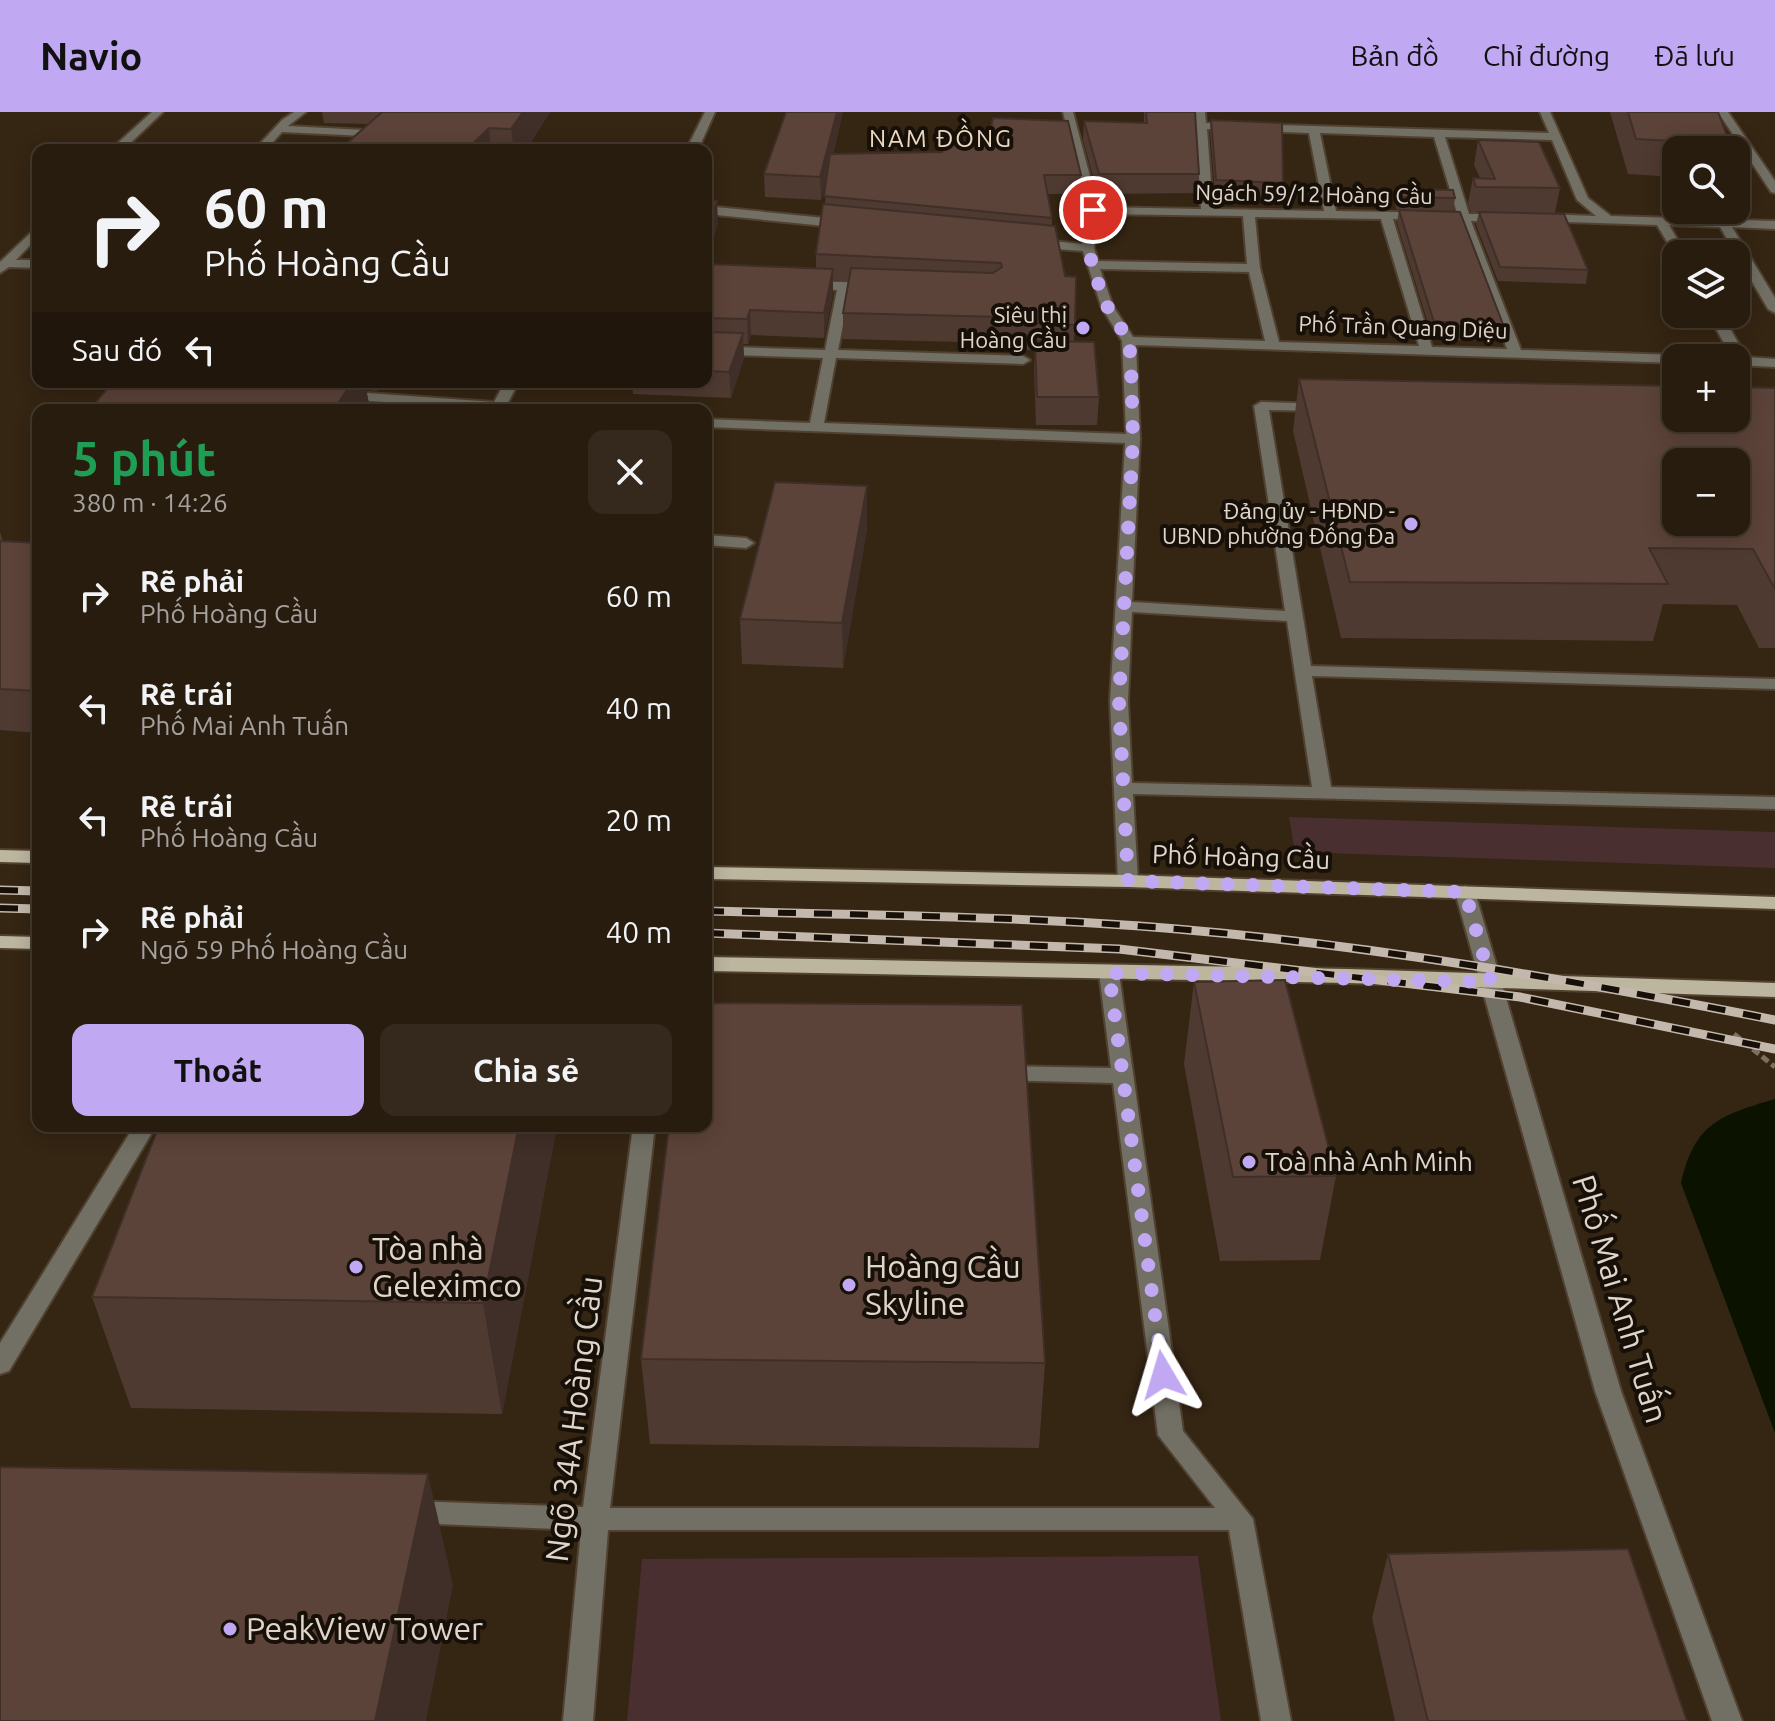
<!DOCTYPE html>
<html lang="vi">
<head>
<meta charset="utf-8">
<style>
	:root { --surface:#281c0e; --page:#34291c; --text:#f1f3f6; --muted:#a5a19e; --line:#443a2e; --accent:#c0a8f3 }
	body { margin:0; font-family:Ubuntu,sans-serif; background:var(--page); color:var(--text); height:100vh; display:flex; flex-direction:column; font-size:30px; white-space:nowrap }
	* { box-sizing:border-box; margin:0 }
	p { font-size:26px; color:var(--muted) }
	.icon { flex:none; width:44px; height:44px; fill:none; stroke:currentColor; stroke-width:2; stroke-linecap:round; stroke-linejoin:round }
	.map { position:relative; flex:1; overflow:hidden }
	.sheet { position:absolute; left:32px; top:292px; width:680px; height:728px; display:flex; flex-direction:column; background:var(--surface); border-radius:16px; box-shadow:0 4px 20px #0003,0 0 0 2px var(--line) }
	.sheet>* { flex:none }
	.banner { position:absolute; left:32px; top:32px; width:680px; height:244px; border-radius:16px; box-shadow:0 4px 20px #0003,0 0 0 2px var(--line); background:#281c0e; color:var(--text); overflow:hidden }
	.buttons { position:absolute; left:1662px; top:24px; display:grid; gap:16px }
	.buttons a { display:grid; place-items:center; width:88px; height:88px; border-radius:16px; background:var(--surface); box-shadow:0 4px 20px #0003,0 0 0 2px var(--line); font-size:40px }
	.pin { position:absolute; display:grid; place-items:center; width:68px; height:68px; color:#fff; margin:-34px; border:4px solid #fff; border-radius:50%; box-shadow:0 2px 8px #0007 }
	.me { position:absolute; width:88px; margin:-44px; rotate:353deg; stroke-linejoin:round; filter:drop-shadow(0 0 6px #0008) }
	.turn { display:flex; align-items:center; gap:28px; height:168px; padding:0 40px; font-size:36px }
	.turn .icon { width:104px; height:104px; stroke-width:2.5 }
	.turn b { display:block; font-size:56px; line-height:68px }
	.then { display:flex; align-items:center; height:76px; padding:0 40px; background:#0003; gap:16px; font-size:30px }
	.round { display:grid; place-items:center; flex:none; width:84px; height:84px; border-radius:16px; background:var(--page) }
	.summary { display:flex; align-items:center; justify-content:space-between; height:136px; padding:0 40px }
	h1 { font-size:48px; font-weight:600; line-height:60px; color:#1e9e55 }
	.primary-button { display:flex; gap:16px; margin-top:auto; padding:16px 40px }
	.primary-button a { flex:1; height:92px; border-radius:16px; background:var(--accent); color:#111; font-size:32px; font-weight:600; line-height:92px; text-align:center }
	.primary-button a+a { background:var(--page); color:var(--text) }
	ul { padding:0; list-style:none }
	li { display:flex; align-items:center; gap:24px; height:112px; padding:0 40px }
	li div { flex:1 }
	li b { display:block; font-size:30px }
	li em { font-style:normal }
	header { display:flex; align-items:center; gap:48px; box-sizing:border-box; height:112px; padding:0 40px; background:var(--accent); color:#111 }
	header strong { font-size:38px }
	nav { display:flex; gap:44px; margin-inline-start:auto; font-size:28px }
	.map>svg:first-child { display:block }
</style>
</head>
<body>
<header>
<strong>Navio</strong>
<nav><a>Bản đồ</a><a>Chỉ đường</a><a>Đã lưu</a></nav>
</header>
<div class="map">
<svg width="1775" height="1609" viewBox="0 0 1775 1609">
	<rect width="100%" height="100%" fill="#352513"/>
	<path fill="#492f30" d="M 1289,705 L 1775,720 L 1775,756 L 1295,740 Z
		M 1198,1444 L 1221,1609 L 627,1609 L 642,1447 Z"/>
	<path fill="#0c1200" d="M 1775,987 L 1775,1321 L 1681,1071 C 1694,1011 1721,1003 1775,987 Z"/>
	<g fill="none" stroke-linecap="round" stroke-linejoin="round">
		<g stroke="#504130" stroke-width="4">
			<path id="minor" d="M 152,0 L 163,0 L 123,38 L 110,38 Z
				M 294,0 L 306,0 L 288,14 L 384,19 L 390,22 L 384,25 L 282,20 L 266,38 L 254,38 L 282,8 Z
				M 705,0 L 715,0 L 698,38 L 686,38 Z
				M 1063,0 L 1073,0 L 1098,95 L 1201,97 L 1195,0 L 1205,0 L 1206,11 L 1549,21 L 1540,0 L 1550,0 L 1588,86 L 1611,104 L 1775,109 L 1775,117 L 1732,115 L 1775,186 L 1775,201 L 1768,197 L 1720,115 L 1669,113 L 1686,142 L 1676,142 L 1676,145 L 1657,113 L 1537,109 L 1537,103 L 1541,102 L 1596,104 L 1577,88 L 1552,28 L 1445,25 L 1469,102 L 1505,102 L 1511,106 L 1505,110 L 1471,109 L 1521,238 L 1676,243 L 1682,246 L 1676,246 L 1676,251 L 1136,233 L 1140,327 L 1132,490 L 1285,499 L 1254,294 L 1261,290 L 1325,292 L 1325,298 L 1320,299 L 1269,298 L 1311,554 L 1775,567 L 1775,577 L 1312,564 L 1331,675 L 1775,685 L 1775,697 L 1133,682 L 1138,769 L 1128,775 L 1121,773 L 1118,769 L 1110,589 L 1125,331 L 706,315 L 706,307 L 810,311 L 823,246 L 706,242 L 706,234 L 825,238 L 837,178 L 801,176 L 800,173 L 806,169 L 874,171 L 880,175 L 874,179 L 850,178 L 838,238 L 1023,244 L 1030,248 L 1023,252 L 836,246 L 824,311 L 1126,322 L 1122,229 L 1101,194 L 1083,139 L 1032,135 L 1026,131 L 1032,127 L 1082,132 L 1087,98 ZM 1207,17 L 1309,21 L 1324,99 L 1213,97 ZM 1320,21 L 1434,25 L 1457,101 L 1336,99 ZM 1098,102 L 1243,104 L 1247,152 L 1098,149 L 1094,136 ZM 1255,105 L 1381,107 L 1419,234 L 1279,230 L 1260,156 ZM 1393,107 L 1459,109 L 1507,237 L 1432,235 ZM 1100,157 L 1249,160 L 1265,229 L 1133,225 L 1113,194 ZM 1132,500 L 1287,509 L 1312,675 L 1132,671 L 1128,589 Z
				M 1718,0 L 1728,0 L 1775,69 L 1775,81 L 1771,80 Z
				M 706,94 L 845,108 L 851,112 L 845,116 L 706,102 Z
				M 38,114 L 38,125 L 16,148 L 38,148 L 38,156 L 9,155 L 0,161 L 0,150 Z
				M 1708,202 L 1722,202 L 1746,245 L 1775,247 L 1775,255 L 1736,253 L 1736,246 L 1732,246 Z
				M 505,270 L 519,270 L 504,298 L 340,287 L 333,283 L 340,279 L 494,290 Z
				M 706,423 L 746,426 L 754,431 L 746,436 L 706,433 Z
				M 1465,774 L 1475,780 L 1621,1279 L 1742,1609 L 1712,1609 L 1595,1279 L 1455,780 Z
				M 1109,854 L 1119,861 L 1183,1319 L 1253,1407 L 1291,1609 L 1261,1609 L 1229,1418 L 608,1418 L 593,1609 L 563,1609 L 581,1418 L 412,1411 L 403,1408 L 399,1400 L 403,1392 L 412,1389 L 583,1395 L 633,1014 L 655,1014 L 610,1396 L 1215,1396 L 1158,1323 L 1113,971 L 1002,968 L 994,966 L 991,961 L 994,956 L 1002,954 L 1111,956 L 1099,861 Z
				M 134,1014 L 156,1014 L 9,1259 L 0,1262 L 0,1231 Z"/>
		</g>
		<g stroke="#504130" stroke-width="4">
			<path id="major" d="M 0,738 L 38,739 L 38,751 L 0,750 Z
				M 706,755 L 1128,763 L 1775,785 L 1775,797 L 1128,775 L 706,767 Z
				M 0,824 L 38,825 L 38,837 L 0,836 Z
				M 706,845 L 1347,857 L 1775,871 L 1775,885 L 1347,871 L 706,859 Z"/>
		</g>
		<path stroke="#7e7061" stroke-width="5" stroke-dasharray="8 4" stroke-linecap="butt" d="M 1734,922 L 1775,955"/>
		<use href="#minor" fill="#726f64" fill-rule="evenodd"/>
		<use href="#major" fill="#bcb69f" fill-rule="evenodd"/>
		<g stroke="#c4b8ac" stroke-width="9">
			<path id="rail" d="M 0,778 L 38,779
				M 0,796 L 38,797
				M 706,799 C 863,803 1020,804 1177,817 C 1378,834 1577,869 1775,908
				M 706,821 L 1119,837 L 1520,885 L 1775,937"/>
		</g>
		<use href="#rail" stroke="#171008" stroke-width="6" stroke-dasharray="18" stroke-linecap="butt"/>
	</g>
	<path fill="#4f3a31" d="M 322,0 L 550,0 L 526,38 L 347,38 L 346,32 L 368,12 L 324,11 Z
		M 786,0 L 843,0 L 833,42 L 1081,63 L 1080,82 L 1048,82 L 1052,106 L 1052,114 L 1075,213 L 1074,230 L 1099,285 L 1097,313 L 1036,313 L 1034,257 L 1035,238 L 1000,237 L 1000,231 L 843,227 L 843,201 L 849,169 L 833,169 L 833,182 L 824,226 L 751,223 L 748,232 L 743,232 L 744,246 L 731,286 L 633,282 L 632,270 L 706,270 L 706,152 L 816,157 L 816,142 L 825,92 L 827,63 L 821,88 L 765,85 L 764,62 Z
		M 1144,0 L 1195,0 L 1199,62 L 1197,81 L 1098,82 L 1083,28 L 1084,9 L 1144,11 Z
		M 1610,0 L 1718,0 L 1730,32 L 1729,38 L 1676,38 L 1676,65 L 1628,62 Z
		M 1211,8 L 1283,71 L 1282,84 L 1215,81 L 1210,20 Z
		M 1478,28 L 1560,76 L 1555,101 L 1588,158 L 1586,172 L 1498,169 L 1476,113 L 1479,100 L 1471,100 L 1468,91 L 1473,66 L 1480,66 L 1474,53 Z
		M 1396,77 L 1455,86 L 1453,99 L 1397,98 L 1394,90 Z
		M 1399,98 L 1504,215 L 1501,229 L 1449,228 L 1447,224 L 1432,224 L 1397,111 Z
		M 1299,267 L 1775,276 L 1775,536 L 1759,536 L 1737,493 L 1663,492 L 1653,529 L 1341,526 L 1293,319 Z
		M 113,270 L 383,270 L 377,279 L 366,278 L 369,292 Z
		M 867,417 L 843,556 L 742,552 L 740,507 Z
		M 0,420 L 3,429 L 38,431 L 38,621 L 0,618 Z
		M 1194,870 L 1336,1064 L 1320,1148 L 1220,1149 L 1184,952 Z
		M 159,1014 L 557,1014 L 502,1302 L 131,1296 L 92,1185 Z
		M 641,1247 L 1045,1251 L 1039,1336 L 650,1332 Z
		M 1388,1442 L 1687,1609 L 1395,1609 L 1372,1506 Z"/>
	<path fill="#402f28" d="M 523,0 L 550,0 L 526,38 L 514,38 L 511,17 Z
		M 837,0 L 843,0 L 821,88 L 820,65 Z
		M 489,16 L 491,38 L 466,38 Z
		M 717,89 L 718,112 L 706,151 L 706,123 Z
		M 833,157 L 833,182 L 824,226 L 824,201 Z
		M 750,198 L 751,223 L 748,232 L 747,207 Z
		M 743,221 L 744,246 L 731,286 L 729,260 Z
		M 352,270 L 365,270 L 369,292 L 365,298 L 334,298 Z
		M 376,270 L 383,270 L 377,279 Z
		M 867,374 L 867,417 L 843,556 L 842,511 Z
		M 519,1014 L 557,1014 L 502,1302 L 483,1191 Z
		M 428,1362 L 453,1473 L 426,1609 L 375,1609 Z"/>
	<path fill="#5c4339" stroke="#402f28" stroke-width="2" fill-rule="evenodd" d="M 382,0 L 523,0 L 511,17 L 489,16 L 466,38 L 432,38 L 346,32 Z
		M 786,0 L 837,0 L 820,65 L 764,62 Z
		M 1146,0 L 1195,0 L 1199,62 L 1099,62 L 1084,9 L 1147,11 Z
		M 1628,0 L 1718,0 L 1730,32 L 1636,27 Z
		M 993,6 L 1068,9 L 1081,63 L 1044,63 L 1052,106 L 824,84 L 830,42 L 942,40 L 949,28 L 988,31 Z
		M 1211,8 L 1282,11 L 1283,71 L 1216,68 Z
		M 1478,28 L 1539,30 L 1560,76 L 1476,75 L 1473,66 L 1495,67 Z
		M 1396,77 L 1453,78 L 1455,86 L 1399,85 Z
		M 706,89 L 717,89 L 706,123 Z
		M 823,92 L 1055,114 L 1065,164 L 1076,165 L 1075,213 L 1001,210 L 1001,205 L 843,201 L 851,156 L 993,161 L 1002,155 L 1001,151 L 816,142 Z
		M 1399,98 L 1460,100 L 1504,215 L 1452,214 L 1450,210 L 1434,210 Z
		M 1479,100 L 1564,102 L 1588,158 L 1500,155 Z
		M 706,152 L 833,157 L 824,201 L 750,198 L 747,207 L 706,206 Z
		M 706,220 L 743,221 L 729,260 L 706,259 Z
		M 1035,229 L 1094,230 L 1099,285 L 1037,285 Z
		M 1299,267 L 1676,274 L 1676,306 L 1736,306 L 1736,275 L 1775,276 L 1775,477 L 1753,437 L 1649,436 L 1668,472 L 1350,470 ZM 1676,350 L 1736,350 L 1736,410 L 1676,410 Z
		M 113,270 L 352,270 L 334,298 L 89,298 Z
		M 775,370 L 867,374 L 842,511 L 740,507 Z
		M 0,429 L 38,431 L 38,579 L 0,577 Z
		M 1285,868 L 1336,1064 L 1233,1065 L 1194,870 Z
		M 706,891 L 1022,893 L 1045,1251 L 641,1247 L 669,1014 L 706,1014 Z
		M 159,1014 L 519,1014 L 483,1191 L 92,1185 Z
		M 0,1355 L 428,1362 L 375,1609 L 0,1609 Z
		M 1628,1437 L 1687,1609 L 1428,1609 L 1388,1442 Z"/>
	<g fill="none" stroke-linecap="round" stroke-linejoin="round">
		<path stroke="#c0a8f3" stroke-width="14" stroke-dasharray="0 25.2" d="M 1093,98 L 1088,136 L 1095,163 L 1107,194 L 1129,229 L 1131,251 L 1133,327 L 1119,589 L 1128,769 L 1465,780 L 1491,870 L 1109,861 L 1163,1263"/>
	</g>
	<g fill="#c0a8f3" stroke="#171008" stroke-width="3">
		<circle cx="1083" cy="216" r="8"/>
		<circle cx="1411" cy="412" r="8"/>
		<circle cx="1249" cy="1050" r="8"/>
		<circle cx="356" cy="1155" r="8"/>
		<circle cx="849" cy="1173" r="8"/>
		<circle cx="230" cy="1517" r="8"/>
	</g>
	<g text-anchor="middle" stroke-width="8" stroke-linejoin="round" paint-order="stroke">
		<g font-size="22" fill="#e0d5ca" stroke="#171008">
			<text transform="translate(1314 82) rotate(1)" y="8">Ngách 59/12 Hoàng Cầu</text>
			<text transform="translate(1403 215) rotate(2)" y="8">Phố Trần Quang Diệu</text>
		</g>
		<g font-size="22" fill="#e0d5ca" stroke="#171008" text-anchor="end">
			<text x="1067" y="211">Siêu thị<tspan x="1067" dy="25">Hoàng Cầu</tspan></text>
			<text x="1395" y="407">Đảng ủy - HĐND -<tspan x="1395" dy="25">UBND phường Đống Đa</tspan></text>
		</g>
		<g font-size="24" letter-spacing="2" fill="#edd8c1" stroke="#171008">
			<text x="941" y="35">NAM ĐỒNG</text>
		</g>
		<g font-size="26" fill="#e0d5ca" stroke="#171008">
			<text transform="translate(1241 745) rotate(2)" y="9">Phố Hoàng Cầu</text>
		</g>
		<g font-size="26" fill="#e0d5ca" stroke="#171008" text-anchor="start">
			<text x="1265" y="1059">Toà nhà Anh Minh</text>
		</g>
		<g font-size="32" fill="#e0d5ca" stroke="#171008" text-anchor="start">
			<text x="372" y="1148">Tòa nhà<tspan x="372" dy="37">Geleximco</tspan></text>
			<text x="865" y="1166">Hoàng Cầu<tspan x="865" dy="37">Skyline</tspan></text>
			<text x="246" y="1528">PeakView Tower</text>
		</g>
		<g font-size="32" fill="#e0d5ca" stroke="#171008">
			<text transform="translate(1620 1187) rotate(73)" y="11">Phố Mai Anh Tuấn</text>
			<text transform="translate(574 1307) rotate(-83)" y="11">Ngõ 34A Hoàng Cầu</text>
		</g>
	</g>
</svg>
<div class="buttons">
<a><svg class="icon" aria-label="search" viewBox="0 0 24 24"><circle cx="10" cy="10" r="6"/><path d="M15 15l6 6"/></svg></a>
<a><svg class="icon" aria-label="layers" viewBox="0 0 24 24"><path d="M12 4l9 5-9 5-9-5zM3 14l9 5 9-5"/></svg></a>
<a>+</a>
<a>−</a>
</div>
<div class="pin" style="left:1093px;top:98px;background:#d93025"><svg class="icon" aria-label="arrive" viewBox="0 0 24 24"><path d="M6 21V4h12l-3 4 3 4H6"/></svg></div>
<svg class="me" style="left:1163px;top:1263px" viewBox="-20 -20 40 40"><path d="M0-17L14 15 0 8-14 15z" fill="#c0a8f3" stroke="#fff" stroke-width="4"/></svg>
<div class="banner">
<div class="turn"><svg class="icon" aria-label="right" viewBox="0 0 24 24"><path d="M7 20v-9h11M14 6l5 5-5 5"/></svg><div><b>60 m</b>Phố Hoàng Cầu</div></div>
<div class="then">Sau đó<svg class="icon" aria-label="left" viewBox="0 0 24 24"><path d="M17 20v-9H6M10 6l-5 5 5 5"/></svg></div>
</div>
<section class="sheet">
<div class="summary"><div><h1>5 phút</h1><p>380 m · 14:26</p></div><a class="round"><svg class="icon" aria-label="close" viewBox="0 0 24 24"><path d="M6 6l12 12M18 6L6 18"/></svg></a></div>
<ul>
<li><svg class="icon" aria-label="right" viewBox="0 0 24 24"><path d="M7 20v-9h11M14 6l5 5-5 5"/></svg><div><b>Rẽ phải</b><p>Phố Hoàng Cầu</p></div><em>60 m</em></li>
<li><svg class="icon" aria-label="left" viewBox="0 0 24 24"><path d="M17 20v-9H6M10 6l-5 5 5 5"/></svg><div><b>Rẽ trái</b><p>Phố Mai Anh Tuấn</p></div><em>40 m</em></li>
<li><svg class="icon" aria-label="left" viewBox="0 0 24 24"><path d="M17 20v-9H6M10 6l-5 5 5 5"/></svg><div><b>Rẽ trái</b><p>Phố Hoàng Cầu</p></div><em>20 m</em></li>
<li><svg class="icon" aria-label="right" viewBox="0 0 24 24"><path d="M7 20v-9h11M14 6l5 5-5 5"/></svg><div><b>Rẽ phải</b><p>Ngõ 59 Phố Hoàng Cầu</p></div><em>40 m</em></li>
</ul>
<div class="primary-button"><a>Thoát</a><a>Chia sẻ</a></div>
</section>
</div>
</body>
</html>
